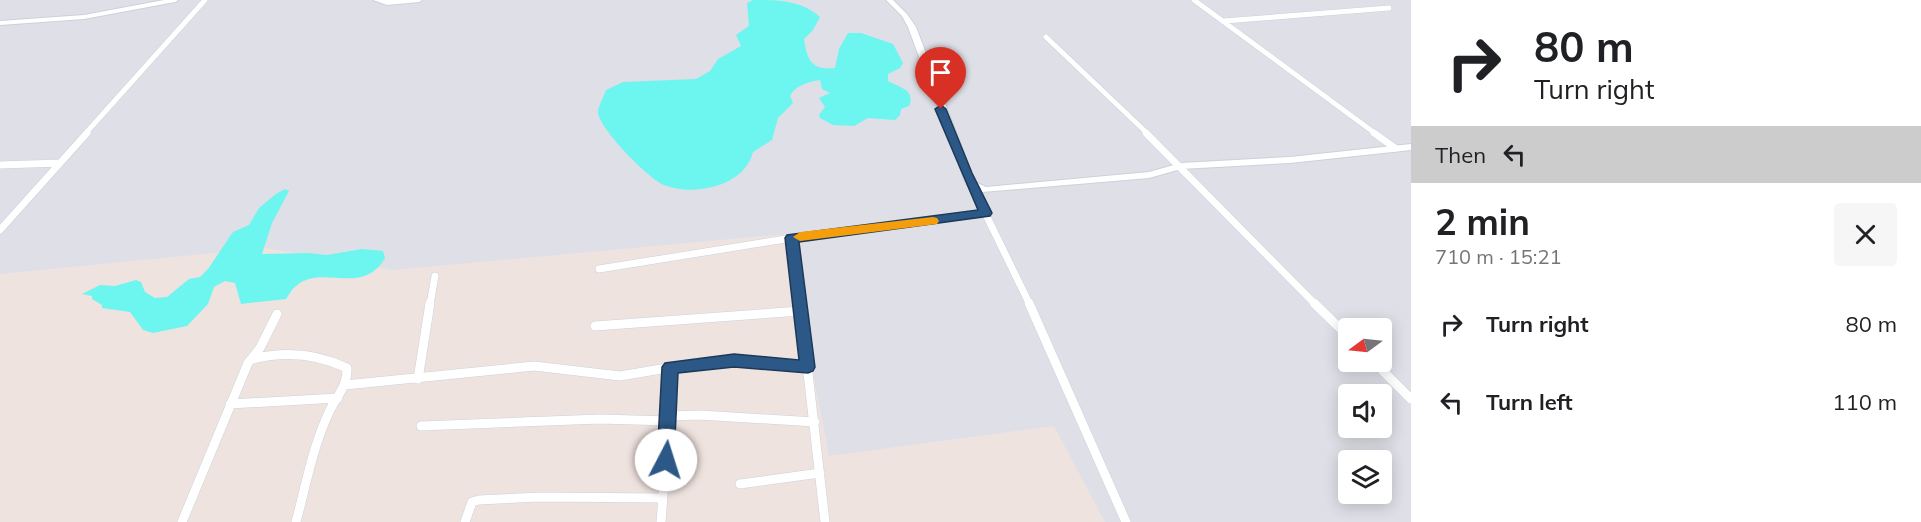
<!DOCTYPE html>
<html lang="en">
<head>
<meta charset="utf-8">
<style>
	:root { --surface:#fff; --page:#f6f6f6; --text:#202124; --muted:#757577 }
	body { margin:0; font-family:Mulish,sans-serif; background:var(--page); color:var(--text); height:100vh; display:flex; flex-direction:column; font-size:22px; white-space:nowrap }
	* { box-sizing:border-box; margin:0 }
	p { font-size:20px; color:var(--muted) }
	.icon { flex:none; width:33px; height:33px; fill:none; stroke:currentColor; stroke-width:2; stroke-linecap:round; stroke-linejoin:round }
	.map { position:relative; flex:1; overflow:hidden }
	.panel { display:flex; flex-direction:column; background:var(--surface); width:510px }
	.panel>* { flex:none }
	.hud { background:#fff; color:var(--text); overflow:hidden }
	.needle { width:39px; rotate:255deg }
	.controls { position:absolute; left:1338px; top:318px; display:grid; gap:12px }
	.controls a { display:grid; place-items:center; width:54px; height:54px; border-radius:6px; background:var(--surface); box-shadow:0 3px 15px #0003; font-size:30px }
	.pin { position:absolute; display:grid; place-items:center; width:51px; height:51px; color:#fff; margin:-62px -26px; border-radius:50% 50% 50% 0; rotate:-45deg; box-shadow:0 0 6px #0007 }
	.pin .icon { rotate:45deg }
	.me { position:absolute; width:66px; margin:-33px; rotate:5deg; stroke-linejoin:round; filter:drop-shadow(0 0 4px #0008) }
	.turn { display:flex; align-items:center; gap:21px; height:126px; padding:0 24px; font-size:27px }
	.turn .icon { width:78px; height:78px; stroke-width:2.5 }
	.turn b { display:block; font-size:42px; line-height:51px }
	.then { display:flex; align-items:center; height:57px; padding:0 24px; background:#0003; gap:12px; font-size:22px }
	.round { display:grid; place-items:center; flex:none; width:63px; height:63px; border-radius:6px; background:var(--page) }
	.overview { display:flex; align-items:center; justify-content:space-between; height:102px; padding:0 24px }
	h1 { font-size:36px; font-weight:700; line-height:45px }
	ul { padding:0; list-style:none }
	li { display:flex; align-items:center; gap:18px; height:78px; padding:0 24px }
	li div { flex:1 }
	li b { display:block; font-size:22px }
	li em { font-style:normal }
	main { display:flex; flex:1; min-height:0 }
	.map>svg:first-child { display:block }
</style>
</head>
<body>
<main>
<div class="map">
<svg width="1411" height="522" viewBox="0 0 1411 522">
	<rect width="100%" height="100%" fill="#efe3df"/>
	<path fill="#dfdfe7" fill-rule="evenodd" d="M 0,0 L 1411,0 L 1411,522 L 1105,522 L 1054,426 L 829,456 L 786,234 L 393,270 L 265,248 L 0,274 ZM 1348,328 L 1382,328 L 1382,362 L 1348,362 ZM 1348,394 L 1382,394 L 1382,428 L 1348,428 ZM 1348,460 L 1382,460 L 1382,494 L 1348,494 Z"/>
	<path fill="#6df5f0" d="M 753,0 C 778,0 801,0 820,17 L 813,30 L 804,39 C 807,59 811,71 835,68 L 839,49 L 848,33 L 861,33 L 893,44 L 903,63 L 900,68 L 888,74 L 888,81 C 899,87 916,90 909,106 L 901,109 L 900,115 L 895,120 L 868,118 L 854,126 L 833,125 L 820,118 L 819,115 L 825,107 L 819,98 L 830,93 L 822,89 L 820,80 C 809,82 795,85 790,96 L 793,103 L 778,118 L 772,140 L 753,152 C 745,186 694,197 664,185 C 649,179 597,127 598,111 C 599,105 604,96 606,90 L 623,82 L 696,79 L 710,71 L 718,59 L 741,46 L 736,35 L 749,26 L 747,3 Z
		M 285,189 L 289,191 L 272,223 L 262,254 L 308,253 L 327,255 L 362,249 L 383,251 L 385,258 C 362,298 320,262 295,287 C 291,290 289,295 286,299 L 241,304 L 235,283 L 225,281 L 214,287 L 208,304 L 187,326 L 153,333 L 143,330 L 130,312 L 102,308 L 102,305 L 92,299 L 92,296 L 82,294 L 100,285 L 115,286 L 136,280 L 141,282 L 145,292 L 155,298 L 167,297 L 189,279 L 200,277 L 208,269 L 233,232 L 249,225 L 259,208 L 276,194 Z"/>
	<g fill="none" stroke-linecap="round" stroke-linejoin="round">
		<g stroke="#cad2db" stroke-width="6">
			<path id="street-far2" d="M 1194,0 L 1376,134
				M 1224,21 L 1389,8
				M 1046,37 L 1148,134
				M 85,134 L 205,0"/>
		</g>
		<g stroke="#cad2db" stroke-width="8">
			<path id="street-far1" d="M 1146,133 L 1316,305
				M 1374,133 L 1395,148
				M 0,165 L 60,163
				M 971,184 L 1030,305
				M 0,230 L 87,133
				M 792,238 L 800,305
				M 599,269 L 792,238 L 986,213
				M 430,305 L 435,276"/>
		</g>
		<g stroke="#cad2db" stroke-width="10">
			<path id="street" d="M 800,303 L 825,522
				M 1029,303 L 1126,522
				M 1314,303 L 1348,336
				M 595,326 L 801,311
				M 253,359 C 285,351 317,354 347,368 C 348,385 337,396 330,410 C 313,445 306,485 296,522
				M 1374,362 L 1411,399
				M 418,379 L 430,303
				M 345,385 L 534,366 L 620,376 L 703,362 L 734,360 L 808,367
				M 230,404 L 338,398
				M 669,416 L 700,415 L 815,422
				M 421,426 L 600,419 L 669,421
				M 740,484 L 820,473
				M 182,522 L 248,363 L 260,348 L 277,314
				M 465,522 L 472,502 L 479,500 L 541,497 L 662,498
				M 661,522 L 669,416 L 670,367"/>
		</g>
		<g stroke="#cad2db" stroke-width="2">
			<path id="secondary" d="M 164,0 L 178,0 L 175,2 L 84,19 L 0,25 L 0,21 L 84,15 Z
				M 373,0 L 422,0 L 419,2 L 387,5 Z
				M 886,0 L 893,0 L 907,14 L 916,27 L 975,182 L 986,187 L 1149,172 L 1181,163 L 1290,157 L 1411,144 L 1411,150 L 1290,163 L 1181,169 L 1149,178 L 982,192 L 966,184 L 908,27 L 902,16 Z"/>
		</g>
		<use href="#street-far2" stroke="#fff" stroke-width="5"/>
		<use href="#street-far1" stroke="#fff" stroke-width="7"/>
		<use href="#street" stroke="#fff" stroke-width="9"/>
		<use href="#secondary" fill="#fff" fill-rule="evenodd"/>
	</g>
	<path fill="#2c5887" stroke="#1d3958" stroke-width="1.5" d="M 941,105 L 946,109 L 972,173 L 992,213 L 990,216 L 799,242 L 815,367 L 813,371 L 808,373 L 734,367 L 678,373 L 674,460 L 672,465 L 666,468 L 659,465 L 657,460 L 662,367 L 665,363 L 734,354 L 799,360 L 785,238 L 787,235 L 978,210 L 935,109 Z"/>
	<path fill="#f59e0b" d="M 933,217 L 937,218 L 939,221 L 937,224 L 800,241 L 793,237 L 800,232 Z"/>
</svg>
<div class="controls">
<a><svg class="needle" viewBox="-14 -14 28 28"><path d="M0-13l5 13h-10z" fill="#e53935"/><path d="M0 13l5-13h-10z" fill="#757577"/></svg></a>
<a><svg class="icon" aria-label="sound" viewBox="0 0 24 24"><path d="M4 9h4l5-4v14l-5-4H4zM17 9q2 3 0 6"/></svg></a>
<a><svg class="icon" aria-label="layers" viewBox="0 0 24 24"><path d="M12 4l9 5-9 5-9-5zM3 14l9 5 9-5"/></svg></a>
</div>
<div class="pin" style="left:941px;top:109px;background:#d93025"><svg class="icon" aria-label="arrive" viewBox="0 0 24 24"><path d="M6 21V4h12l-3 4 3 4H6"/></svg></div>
<svg class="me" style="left:666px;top:460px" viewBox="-20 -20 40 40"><circle r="19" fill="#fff"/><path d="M0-13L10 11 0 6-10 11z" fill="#2c5887"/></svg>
</div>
<section class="panel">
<div class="hud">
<div class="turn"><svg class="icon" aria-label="right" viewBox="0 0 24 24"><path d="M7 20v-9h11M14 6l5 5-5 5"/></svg><div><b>80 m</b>Turn right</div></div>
<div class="then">Then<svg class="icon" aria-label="left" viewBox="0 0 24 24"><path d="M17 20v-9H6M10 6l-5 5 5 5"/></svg></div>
</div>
<div class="overview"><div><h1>2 min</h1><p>710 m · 15:21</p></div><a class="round"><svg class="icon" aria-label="close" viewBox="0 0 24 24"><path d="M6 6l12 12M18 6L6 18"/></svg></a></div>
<ul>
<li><svg class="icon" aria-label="right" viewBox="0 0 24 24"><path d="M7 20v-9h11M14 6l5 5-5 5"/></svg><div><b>Turn right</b></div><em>80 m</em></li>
<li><svg class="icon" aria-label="left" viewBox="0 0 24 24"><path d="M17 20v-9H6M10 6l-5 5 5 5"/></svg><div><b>Turn left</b></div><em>110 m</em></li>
</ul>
</section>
</main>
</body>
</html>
